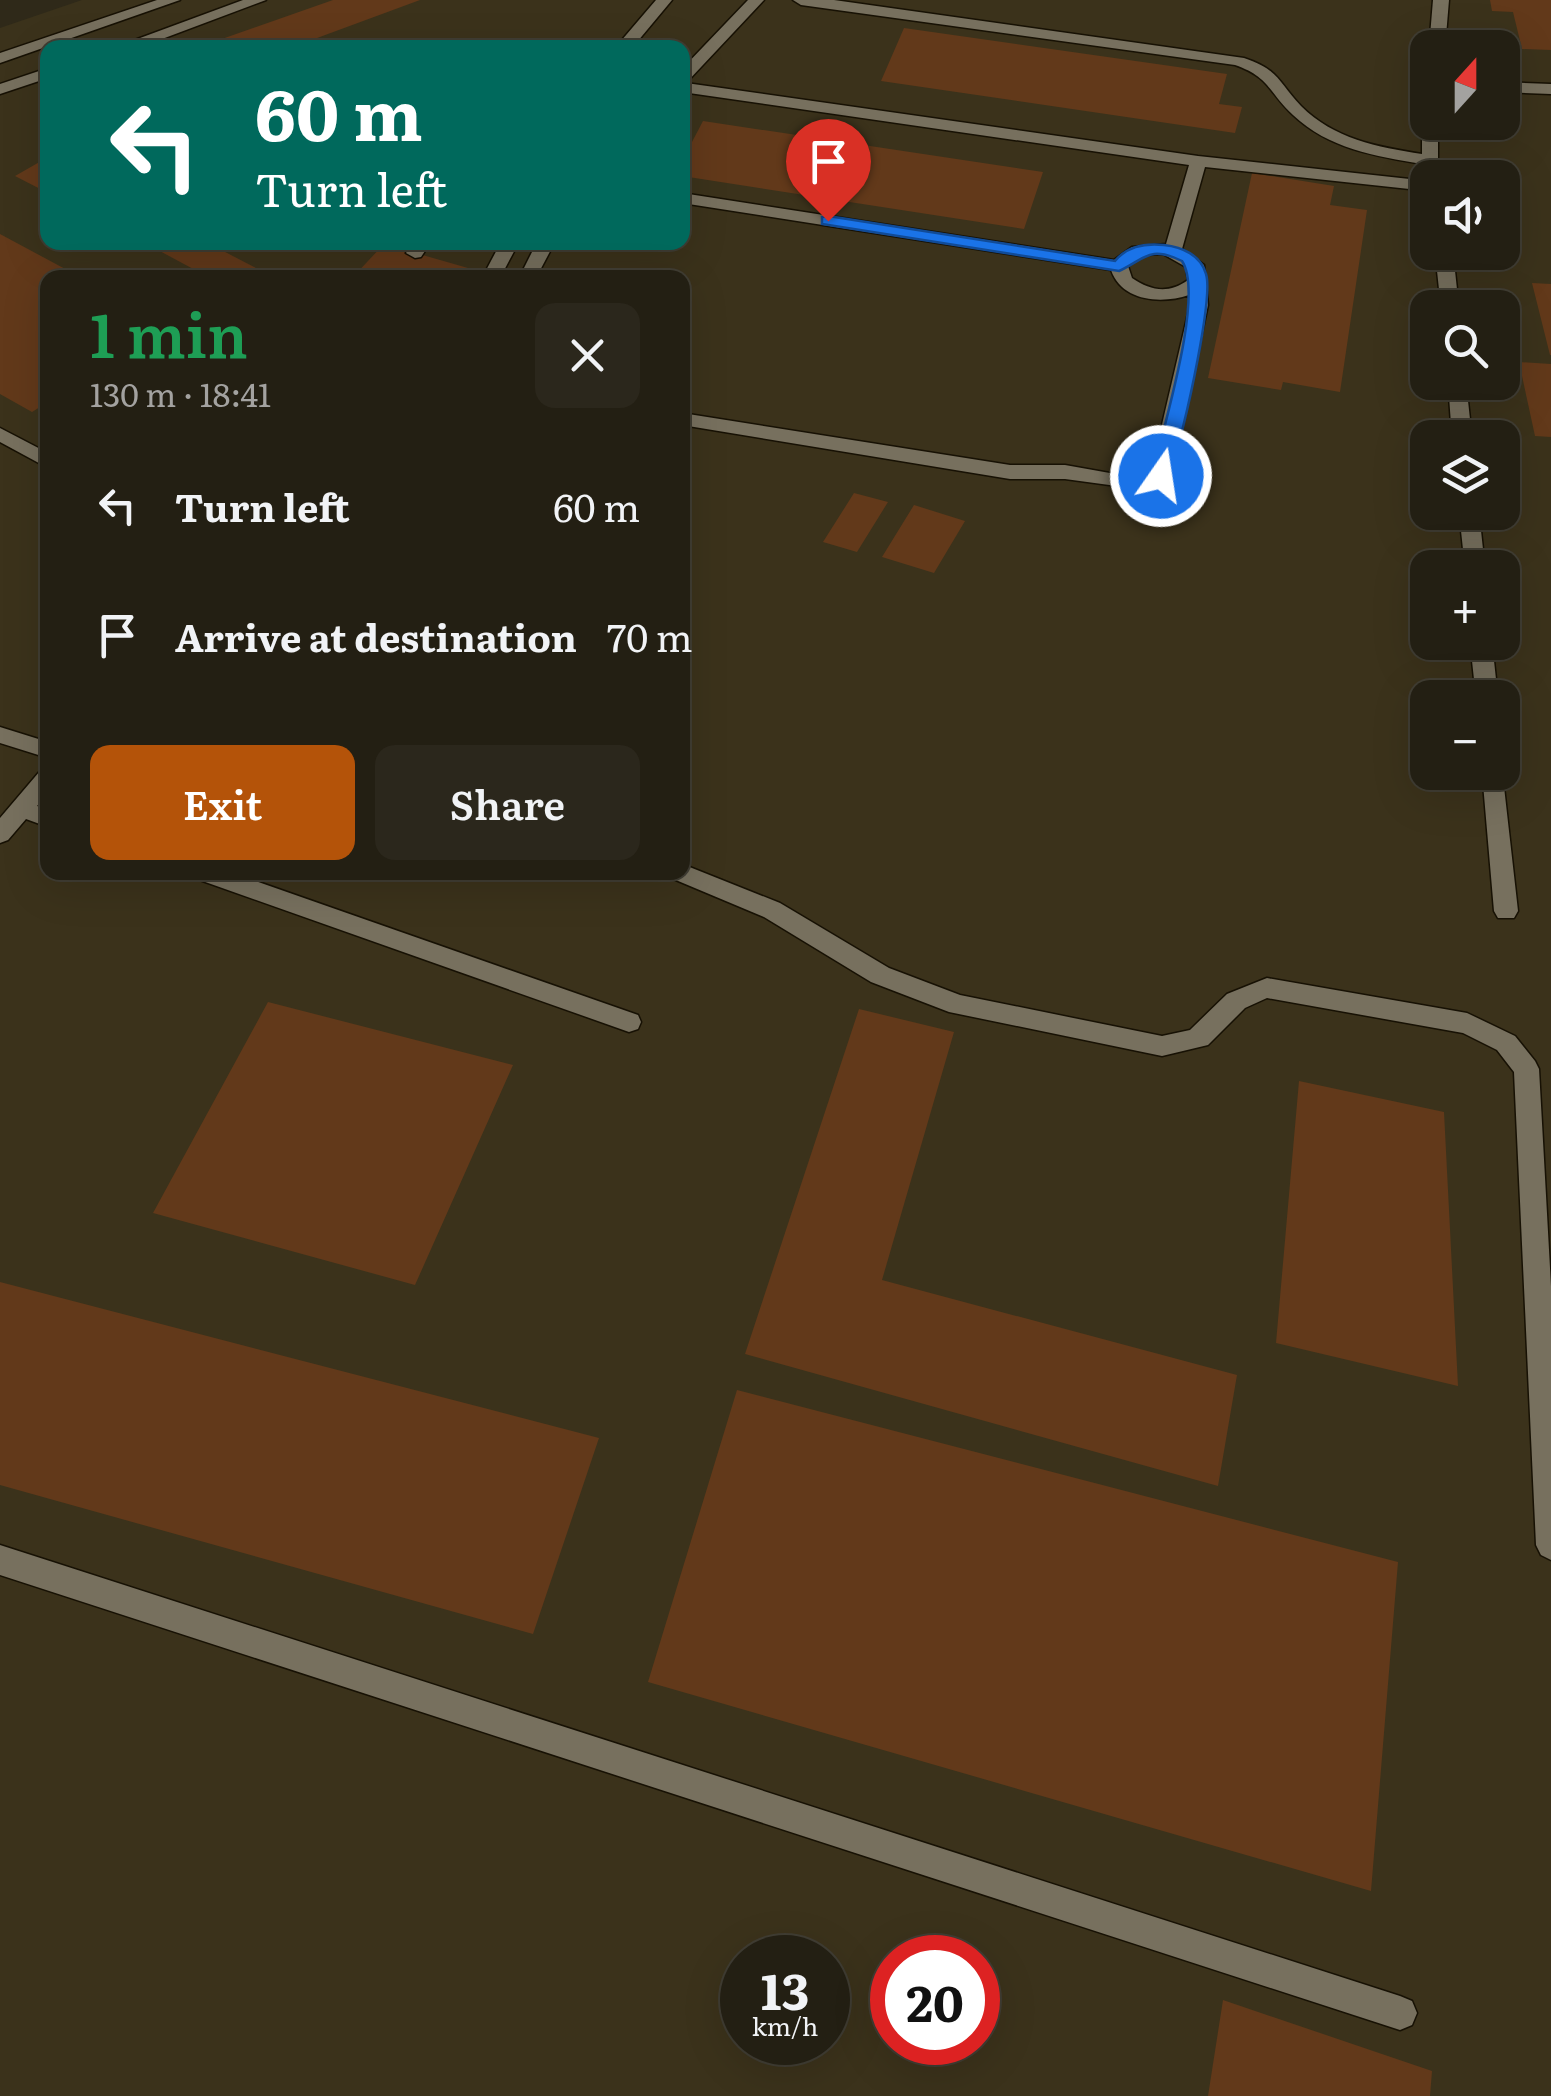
<!DOCTYPE html>
<html lang="en">
<head>
<meta charset="utf-8">
<style>
	:root { --surface:#231f13; --page:#2b271c; --text:#f1f3f6; --muted:#a3a2a0; --line:#403d33; --accent:#b45309 }
	body { margin:0; font-family:Literata,serif; background:var(--page); color:var(--text); height:100vh; display:flex; flex-direction:column; font-size:38px; white-space:nowrap }
	* { box-sizing:border-box; margin:0 }
	p { font-size:32px; color:var(--muted) }
	.icon { flex:none; width:55px; height:55px; fill:none; stroke:currentColor; stroke-width:2; stroke-linecap:round; stroke-linejoin:round }
	.map { position:relative; flex:1; overflow:hidden }
	.details { position:absolute; left:40px; top:270px; width:650px; height:610px; display:flex; flex-direction:column; background:var(--surface); border-radius:20px; box-shadow:0 10px 40px #0002,0 0 0 2px var(--line) }
	.details>* { flex:none }
	.hud { position:absolute; left:40px; top:40px; width:650px; height:210px; border-radius:20px; box-shadow:0 10px 40px #0002,0 0 0 2px var(--line); background:#00695c; color:#fff; overflow:hidden }
	.needle { width:65px; rotate:21deg }
	.controls { position:absolute; left:1410px; top:30px; display:grid; gap:20px }
	.controls a { display:grid; place-items:center; width:110px; height:110px; border-radius:20px; background:var(--surface); box-shadow:0 10px 40px #0002,0 0 0 2px var(--line); font-size:50px }
	.speed { position:absolute; left:720px; top:1935px; display:flex; gap:20px; font-size:50px; font-weight:700; text-align:center }
	.speed>* { display:grid; place-content:center; width:130px; height:130px; border-radius:50%; background:var(--surface); box-shadow:0 10px 40px #0002,0 0 0 2px var(--line); line-height:1 }
	.speed small { font-size:25px; font-weight:400 }
	.speed .limit { border:15px solid #d22; background:#fff; color:#111 }
	.pin { position:absolute; display:grid; place-items:center; width:85px; height:85px; color:#fff; margin:-102px -42px; border-radius:50% 50% 50% 0; rotate:-45deg; box-shadow:0 0 10px #0007 }
	.pin .icon { rotate:45deg }
	.me { position:absolute; width:110px; margin:-55px; rotate:13deg; stroke-linejoin:round; filter:drop-shadow(0 0 8px #0008) }
	.turn { display:flex; align-items:center; gap:35px; height:210px; padding:0 50px; font-size:45px }
	.turn .icon { width:130px; height:130px; stroke-width:2.5 }
	.turn b { display:block; font-size:70px; line-height:85px }
	.round { display:grid; place-items:center; flex:none; width:105px; height:105px; border-radius:20px; background:var(--page) }
	.summary { display:flex; align-items:center; justify-content:space-between; height:170px; padding:0 50px }
	h1 { font-size:60px; font-weight:600; line-height:75px; color:#1e9e55 }
	.action { display:flex; gap:20px; margin-top:auto; padding:20px 50px }
	.action a { flex:1; height:115px; border-radius:20px; background:var(--accent); color:#fff; font-size:40px; font-weight:600; line-height:115px; text-align:center }
	.action a+a { background:var(--page); color:var(--text) }
	ul { padding:0; list-style:none }
	li { display:flex; align-items:center; gap:30px; height:130px; padding:0 50px }
	li div { flex:1 }
	li b { display:block; font-size:38px }
	li em { font-style:normal }
	.map>svg:first-child { display:block }
</style>
</head>
<body>
<div class="map">
<svg width="1551" height="2096" viewBox="0 0 1551 2096">
	<rect width="100%" height="100%" fill="#2f2919"/>
	<path fill="#3b321b" fill-rule="evenodd" d="M 82,0 L 1551,0 L 1551,2096 L 0,2096 L 0,28 ZM 48,48 L 682,48 L 682,242 L 48,242 ZM 1428,48 L 1502,48 L 1502,122 L 1428,122 ZM 1428,178 L 1502,178 L 1502,252 L 1428,252 ZM 48,278 L 682,278 L 682,872 L 48,872 ZM 1428,308 L 1502,308 L 1502,382 L 1428,382 ZM 1428,438 L 1502,438 L 1502,512 L 1428,512 ZM 1428,568 L 1502,568 L 1502,642 L 1428,642 ZM 1428,698 L 1502,698 L 1502,772 L 1428,772 ZM 742,1958 L 828,1958 L 828,2042 L 742,2042 ZM 892,1958 L 978,1958 L 978,2042 L 892,2042 Z"/>
	<path fill="#62391a" d="M 333,0 L 420,0 L 290,48 L 228,48 L 219,40 Z
		M 1490,0 L 1551,0 L 1551,50 L 1522,49 L 1513,12 L 1492,11 Z
		M 904,28 L 1227,74 L 1219,104 L 1242,107 L 1235,133 L 881,81 Z
		M 703,121 L 1043,172 L 1024,229 L 682,176 L 682,161 Z
		M 43,160 L 48,162 L 48,193 L 15,176 Z
		M 1252,173 L 1334,186 L 1330,205 L 1367,210 L 1340,392 L 1283,382 L 1281,390 L 1208,378 Z
		M 0,234 L 82,278 L 48,278 L 48,402 L 32,412 L 0,394 Z
		M 143,242 L 206,242 L 275,278 L 210,278 Z
		M 384,244 L 468,268 L 492,278 L 352,278 Z
		M 1532,283 L 1551,284 L 1551,355 L 1550,355 Z
		M 1519,362 L 1551,364 L 1551,437 L 1535,436 Z
		M 854,493 L 888,502 L 857,552 L 823,542 Z
		M 914,505 L 965,521 L 934,573 L 882,557 Z
		M 268,1002 L 513,1065 L 415,1285 L 153,1213 Z
		M 859,1009 L 954,1032 L 882,1280 L 1237,1375 L 1218,1486 L 745,1354 Z
		M 1299,1081 L 1444,1112 L 1458,1386 L 1276,1343 Z
		M 0,1282 L 599,1438 L 533,1634 L 0,1485 Z
		M 737,1390 L 1398,1562 L 1371,1891 L 648,1682 Z
		M 1223,2000 L 1432,2071 L 1430,2096 L 1208,2096 Z"/>
	<g fill="none" stroke-linecap="round" stroke-linejoin="round">
		<g stroke="#171104" stroke-width="3">
			<path id="lane" d="M 157,0 L 180,0 L 0,63 L 0,53 Z
				M 243,0 L 266,0 L 138,48 L 113,48 Z
				M 656,0 L 672,0 L 632,48 L 615,48 Z
				M 748,0 L 764,0 L 686,83 L 1198,156 L 1428,181 L 1428,191 L 1205,167 L 1182,249 L 1204,265 L 1208,305 L 1171,476 L 1161,492 L 1065,479 L 1010,479 L 682,425 L 682,413 L 1010,465 L 1065,465 L 1149,480 L 1190,305 L 1189,295 C 1162,304 1122,302 1111,270 L 682,203 L 682,193 L 1114,260 L 1132,247 L 1166,244 L 1189,165 L 682,92 L 682,69 ZM 1163,254 L 1186,267 L 1188,280 C 1169,294 1151,291 1132,278 L 1128,266 L 1143,255 Z
				M 793,0 L 834,0 L 1244,58 C 1280,70 1278,82 1301,106 C 1334,139 1377,147 1422,154 L 1422,122 L 1428,118 L 1428,122 L 1438,122 L 1438,173 L 1424,177 L 1422,164 C 1375,156 1329,149 1293,115 C 1269,93 1270,77 1235,65 L 801,5 Z
				M 1433,0 L 1449,0 L 1445,48 L 1429,48 Z
				M 48,68 L 48,78 L 0,94 L 0,84 Z
				M 1502,82 L 1551,84 L 1551,94 L 1502,92 Z
				M 414,242 L 431,242 L 421,257 L 415,258 L 406,253 Z
				M 501,242 L 519,242 L 500,278 L 482,278 Z
				M 537,242 L 555,242 L 537,276 L 525,276 L 522,272 Z
				M 1435,252 L 1453,252 L 1459,308 L 1441,308 Z
				M 1448,382 L 1466,382 L 1472,438 L 1452,438 Z
				M 0,428 L 48,453 L 48,468 L 0,442 Z
				M 1459,512 L 1479,512 L 1485,568 L 1465,568 Z
				M 1470,642 L 1492,642 L 1498,698 L 1476,698 Z
				M 0,727 L 48,742 L 48,758 L 0,743 Z
				M 48,769 L 48,793 L 37,806 L 48,809 L 48,827 L 26,819 L 8,840 L 0,843 L 0,818 L 40,771 Z
				M 1502,769 L 1518,911 L 1514,918 L 1498,918 L 1494,911 L 1482,772 L 1502,772 Z
				M 682,864 L 780,903 L 889,968 L 960,995 L 1162,1036 L 1190,1030 L 1227,994 L 1267,978 L 1467,1013 L 1515,1036 L 1535,1061 L 1539,1069 L 1551,1286 L 1551,1560 L 1541,1555 L 1536,1545 L 1514,1072 L 1497,1050 L 1463,1033 L 1267,998 L 1245,1008 L 1208,1045 L 1162,1056 L 949,1012 L 871,982 L 764,917 L 671,878 L 668,872 L 682,872 Z
				M 191,872 L 230,872 L 638,1015 L 641,1022 L 638,1029 L 629,1032 L 194,878 Z
				M 0,1545 L 1400,1996 L 1412,2001 L 1417,2013 L 1412,2025 L 1400,2030 L 0,1575 Z"/>
		</g>
		<use href="#lane" fill="#77705e" fill-rule="evenodd"/>
	</g>
	<path fill="#1a73e8" stroke="#114b97" stroke-width="2.5" d="M 828,216 L 1115,261 C 1127,246 1145,243 1164,245 C 1182,247 1201,255 1206,274 C 1214,299 1180,453 1167,480 L 1161,481 L 1152,476 C 1162,431 1205,295 1182,261 C 1149,245 1145,259 1119,271 L 822,224 L 822,217 Z"/>
</svg>
<div class="controls">
<a><svg class="needle" viewBox="-14 -14 28 28"><path d="M0-13l5 13h-10z" fill="#e53935"/><path d="M0 13l5-13h-10z" fill="#a3a2a0"/></svg></a>
<a><svg class="icon" aria-label="sound" viewBox="0 0 24 24"><path d="M4 9h4l5-4v14l-5-4H4zM17 9q2 3 0 6"/></svg></a>
<a><svg class="icon" aria-label="search" viewBox="0 0 24 24"><circle cx="10" cy="10" r="6"/><path d="M15 15l6 6"/></svg></a>
<a><svg class="icon" aria-label="layers" viewBox="0 0 24 24"><path d="M12 4l9 5-9 5-9-5zM3 14l9 5 9-5"/></svg></a>
<a>+</a>
<a>−</a>
</div>
<div class="speed"><div>13<small>km/h</small></div><div class="limit">20</div></div>
<div class="pin" style="left:828px;top:221px;background:#d93025"><svg class="icon" aria-label="arrive" viewBox="0 0 24 24"><path d="M6 21V4h12l-3 4 3 4H6"/></svg></div>
<svg class="me" style="left:1161px;top:476px" viewBox="-20 -20 40 40"><circle r="17" fill="#1a73e8" stroke="#fff" stroke-width="3"/><path d="M0-11L8 9 0 5-8 9z" fill="#fff"/></svg>
<div class="hud">
<div class="turn"><svg class="icon" aria-label="left" viewBox="0 0 24 24"><path d="M17 20v-9H6M10 6l-5 5 5 5"/></svg><div><b>60 m</b>Turn left</div></div>
</div>
<section class="details">
<div class="summary"><div><h1>1 min</h1><p>130 m · 18:41</p></div><a class="round"><svg class="icon" aria-label="close" viewBox="0 0 24 24"><path d="M6 6l12 12M18 6L6 18"/></svg></a></div>
<ul>
<li><svg class="icon" aria-label="left" viewBox="0 0 24 24"><path d="M17 20v-9H6M10 6l-5 5 5 5"/></svg><div><b>Turn left</b></div><em>60 m</em></li>
<li><svg class="icon" aria-label="arrive" viewBox="0 0 24 24"><path d="M6 21V4h12l-3 4 3 4H6"/></svg><div><b>Arrive at destination</b></div><em>70 m</em></li>
</ul>
<div class="action"><a>Exit</a><a>Share</a></div>
</section>
</div>
</body>
</html>
